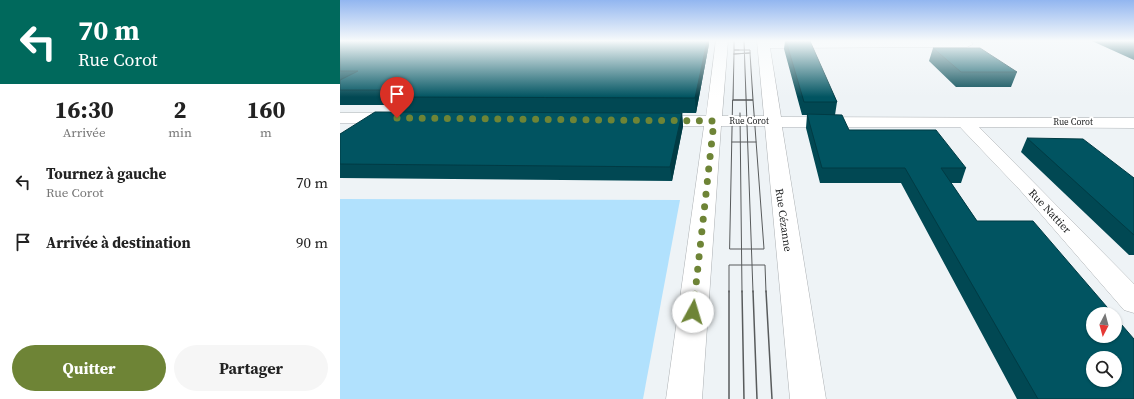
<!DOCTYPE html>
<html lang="fr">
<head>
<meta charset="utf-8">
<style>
	:root { --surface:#fff; --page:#f6f6f6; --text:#222; --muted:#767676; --accent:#6e8436 }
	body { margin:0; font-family:"Source Serif 4",serif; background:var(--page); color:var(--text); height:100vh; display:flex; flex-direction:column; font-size:15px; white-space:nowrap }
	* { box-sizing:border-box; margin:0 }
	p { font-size:13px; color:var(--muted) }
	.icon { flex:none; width:22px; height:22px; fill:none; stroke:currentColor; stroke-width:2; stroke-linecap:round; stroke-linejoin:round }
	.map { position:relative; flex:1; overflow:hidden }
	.panel { display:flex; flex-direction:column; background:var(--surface); width:340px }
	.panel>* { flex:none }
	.top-card { background:#00695c; color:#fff; overflow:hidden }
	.needle { width:26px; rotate:186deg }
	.buttons { position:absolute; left:746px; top:307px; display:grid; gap:8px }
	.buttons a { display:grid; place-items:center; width:36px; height:36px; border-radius:50%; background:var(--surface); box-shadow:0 1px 3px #0004; font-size:20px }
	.pin { position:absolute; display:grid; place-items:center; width:34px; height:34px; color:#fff; margin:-41px -17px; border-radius:50% 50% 50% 0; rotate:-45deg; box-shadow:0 0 4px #0007 }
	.pin .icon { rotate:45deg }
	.me { position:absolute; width:44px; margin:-22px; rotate:6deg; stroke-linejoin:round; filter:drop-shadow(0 0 3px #0008) }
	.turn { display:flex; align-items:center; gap:14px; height:84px; padding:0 12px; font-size:18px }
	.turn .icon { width:52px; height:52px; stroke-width:2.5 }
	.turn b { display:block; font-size:28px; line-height:34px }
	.eta { display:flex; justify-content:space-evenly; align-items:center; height:68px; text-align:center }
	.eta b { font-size:24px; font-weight:700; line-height:28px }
	.cta { display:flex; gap:8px; margin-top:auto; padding:8px 12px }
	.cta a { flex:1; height:46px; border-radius:24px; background:var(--accent); color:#fff; font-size:16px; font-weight:700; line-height:46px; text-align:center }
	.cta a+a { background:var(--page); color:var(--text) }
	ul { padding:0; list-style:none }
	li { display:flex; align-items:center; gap:12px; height:60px; padding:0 12px }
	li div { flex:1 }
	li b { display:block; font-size:15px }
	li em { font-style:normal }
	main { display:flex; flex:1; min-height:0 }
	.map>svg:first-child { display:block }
</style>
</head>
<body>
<main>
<section class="panel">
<div class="top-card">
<div class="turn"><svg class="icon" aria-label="left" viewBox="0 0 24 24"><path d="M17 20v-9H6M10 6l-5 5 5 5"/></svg><div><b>70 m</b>Rue Corot</div></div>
</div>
<div class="eta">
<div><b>16:30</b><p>Arrivée</p></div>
<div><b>2</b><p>min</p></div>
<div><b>160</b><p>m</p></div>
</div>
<ul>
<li><svg class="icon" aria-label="left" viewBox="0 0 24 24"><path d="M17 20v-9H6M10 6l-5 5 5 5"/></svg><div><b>Tournez à gauche</b><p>Rue Corot</p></div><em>70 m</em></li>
<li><svg class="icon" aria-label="arrive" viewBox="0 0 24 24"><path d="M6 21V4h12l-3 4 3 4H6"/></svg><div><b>Arrivée à destination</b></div><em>90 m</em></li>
</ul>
<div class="cta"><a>Quitter</a><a>Partager</a></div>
</section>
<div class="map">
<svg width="794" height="399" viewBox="0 0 794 399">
	<rect width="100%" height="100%" fill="#eef3f6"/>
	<path fill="#b1e1fd" d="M 0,199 L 340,200 L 303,399 L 0,399 Z"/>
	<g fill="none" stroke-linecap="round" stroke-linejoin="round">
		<g stroke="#acb0b3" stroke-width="1">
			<path id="street" d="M 376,41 L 388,41 L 382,116 L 424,116 L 417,41 L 629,41 L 633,44 L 627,47 L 430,48 L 441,117 L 794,118 L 794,128 L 639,127 L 794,284 L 794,313 L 784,310 L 680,190 L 620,127 L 442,127 L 486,399 L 450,399 L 425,126 L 381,126 L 362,399 L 326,399 L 364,126 L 313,126 L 307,125 L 305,121 L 307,117 L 313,116 L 366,116 Z
				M 0,113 L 55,113 L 61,115 L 63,118 L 61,121 L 55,123 L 0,123 Z"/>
		</g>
		<use href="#street" fill="#fff" fill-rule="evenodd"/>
		<path stroke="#585b5c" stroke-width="1" d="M 394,41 L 394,50 L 399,50
			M 404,41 L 413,292
			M 394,54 L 393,100 L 413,100 L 410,53
			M 394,54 L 394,50 L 410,50 L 410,53
			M 394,54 L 409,53
			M 394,54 L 410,53
			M 393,100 L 413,100 L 424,249 L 390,249 Z
			M 400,113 L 402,292
			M 392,142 L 416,142
			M 389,292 L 389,265 L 425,265 L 426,292"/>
		<path stroke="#585b5c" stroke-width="1.5" d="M 389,291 L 389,399
			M 402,291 L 404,399
			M 413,291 L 417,399
			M 426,291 L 432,399"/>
	</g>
	<path fill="#014853" d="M 0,41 L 369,44 L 356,113 L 114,112 L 342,113 L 343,126 L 332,181 L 0,178 L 0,134 L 60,112 L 57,105 L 0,105 Z
		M 445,41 L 470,41 L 497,102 L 495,115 L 509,130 L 626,168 L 621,183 L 611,183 L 637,221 L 794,399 L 677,399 L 561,183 L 480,183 L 466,128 L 467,115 L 462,115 L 444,49 Z
		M 752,41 L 794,41 L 794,60 Z
		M 593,48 L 677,72 L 671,87 L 616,87 L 589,61 Z
		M 687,138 L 794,178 L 794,255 L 789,255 L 681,152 Z"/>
	<path fill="#013b44" d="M 367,41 L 369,41 L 369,44 L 356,113 L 355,98 Z
		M 342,113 L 343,126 L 332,181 L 330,167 Z"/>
	<path fill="#015461" stroke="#013b44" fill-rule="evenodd" d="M 0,41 L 367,41 L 355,98 L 53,97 L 63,90 L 0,90 L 0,80 L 18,71 L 0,71 Z
		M 446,41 L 470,41 L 497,102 L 464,102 Z
		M 787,41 L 794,41 L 794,44 Z
		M 593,48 L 640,48 L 677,72 L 621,72 Z
		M 35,112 L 342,113 L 330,167 L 0,164 L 0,134 Z
		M 467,114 L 502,115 L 509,130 L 596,130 L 626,168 L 601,168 L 637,221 L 693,221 L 773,314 L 753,314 L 753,336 L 775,336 L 775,317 L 794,339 L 794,399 L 698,399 L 565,168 L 482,168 ZM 753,358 L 775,358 L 775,380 L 753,380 Z
		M 687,138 L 743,139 L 794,178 L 794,235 Z"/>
	<linearGradient id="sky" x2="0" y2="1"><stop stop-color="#92b6f0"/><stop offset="0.42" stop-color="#f7fafb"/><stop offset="1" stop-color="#f7fafb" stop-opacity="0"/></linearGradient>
	<rect width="794" height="97" fill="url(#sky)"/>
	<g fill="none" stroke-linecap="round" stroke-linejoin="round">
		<path stroke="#6e8436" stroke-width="7" stroke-dasharray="0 12.6" d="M 57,118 L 374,121 L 353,312"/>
	</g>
	<g text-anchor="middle" stroke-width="4" stroke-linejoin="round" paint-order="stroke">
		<g font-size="9" fill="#1a1c1d" stroke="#fff">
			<text x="409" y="124">Rue Corot</text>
			<text x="733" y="125">Rue Corot</text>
		</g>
		<g font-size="11" fill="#1a1c1d" stroke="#fff">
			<text transform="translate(710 211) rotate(47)" y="4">Rue Nattier</text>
			<text transform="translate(444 220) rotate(82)" y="4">Rue Cézanne</text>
		</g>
	</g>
</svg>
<div class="buttons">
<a><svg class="needle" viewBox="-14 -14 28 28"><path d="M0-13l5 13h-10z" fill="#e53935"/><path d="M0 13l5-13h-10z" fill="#767676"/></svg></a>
<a><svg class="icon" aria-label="search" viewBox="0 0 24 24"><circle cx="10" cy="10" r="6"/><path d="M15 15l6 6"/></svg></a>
</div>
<div class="pin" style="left:57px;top:118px;background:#d93025"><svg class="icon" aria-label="arrive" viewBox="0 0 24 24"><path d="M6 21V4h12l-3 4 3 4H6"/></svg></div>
<svg class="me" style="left:353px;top:312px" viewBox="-20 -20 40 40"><circle r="19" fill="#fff"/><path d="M0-13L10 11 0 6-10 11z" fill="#6e8436"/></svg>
</div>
</main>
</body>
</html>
